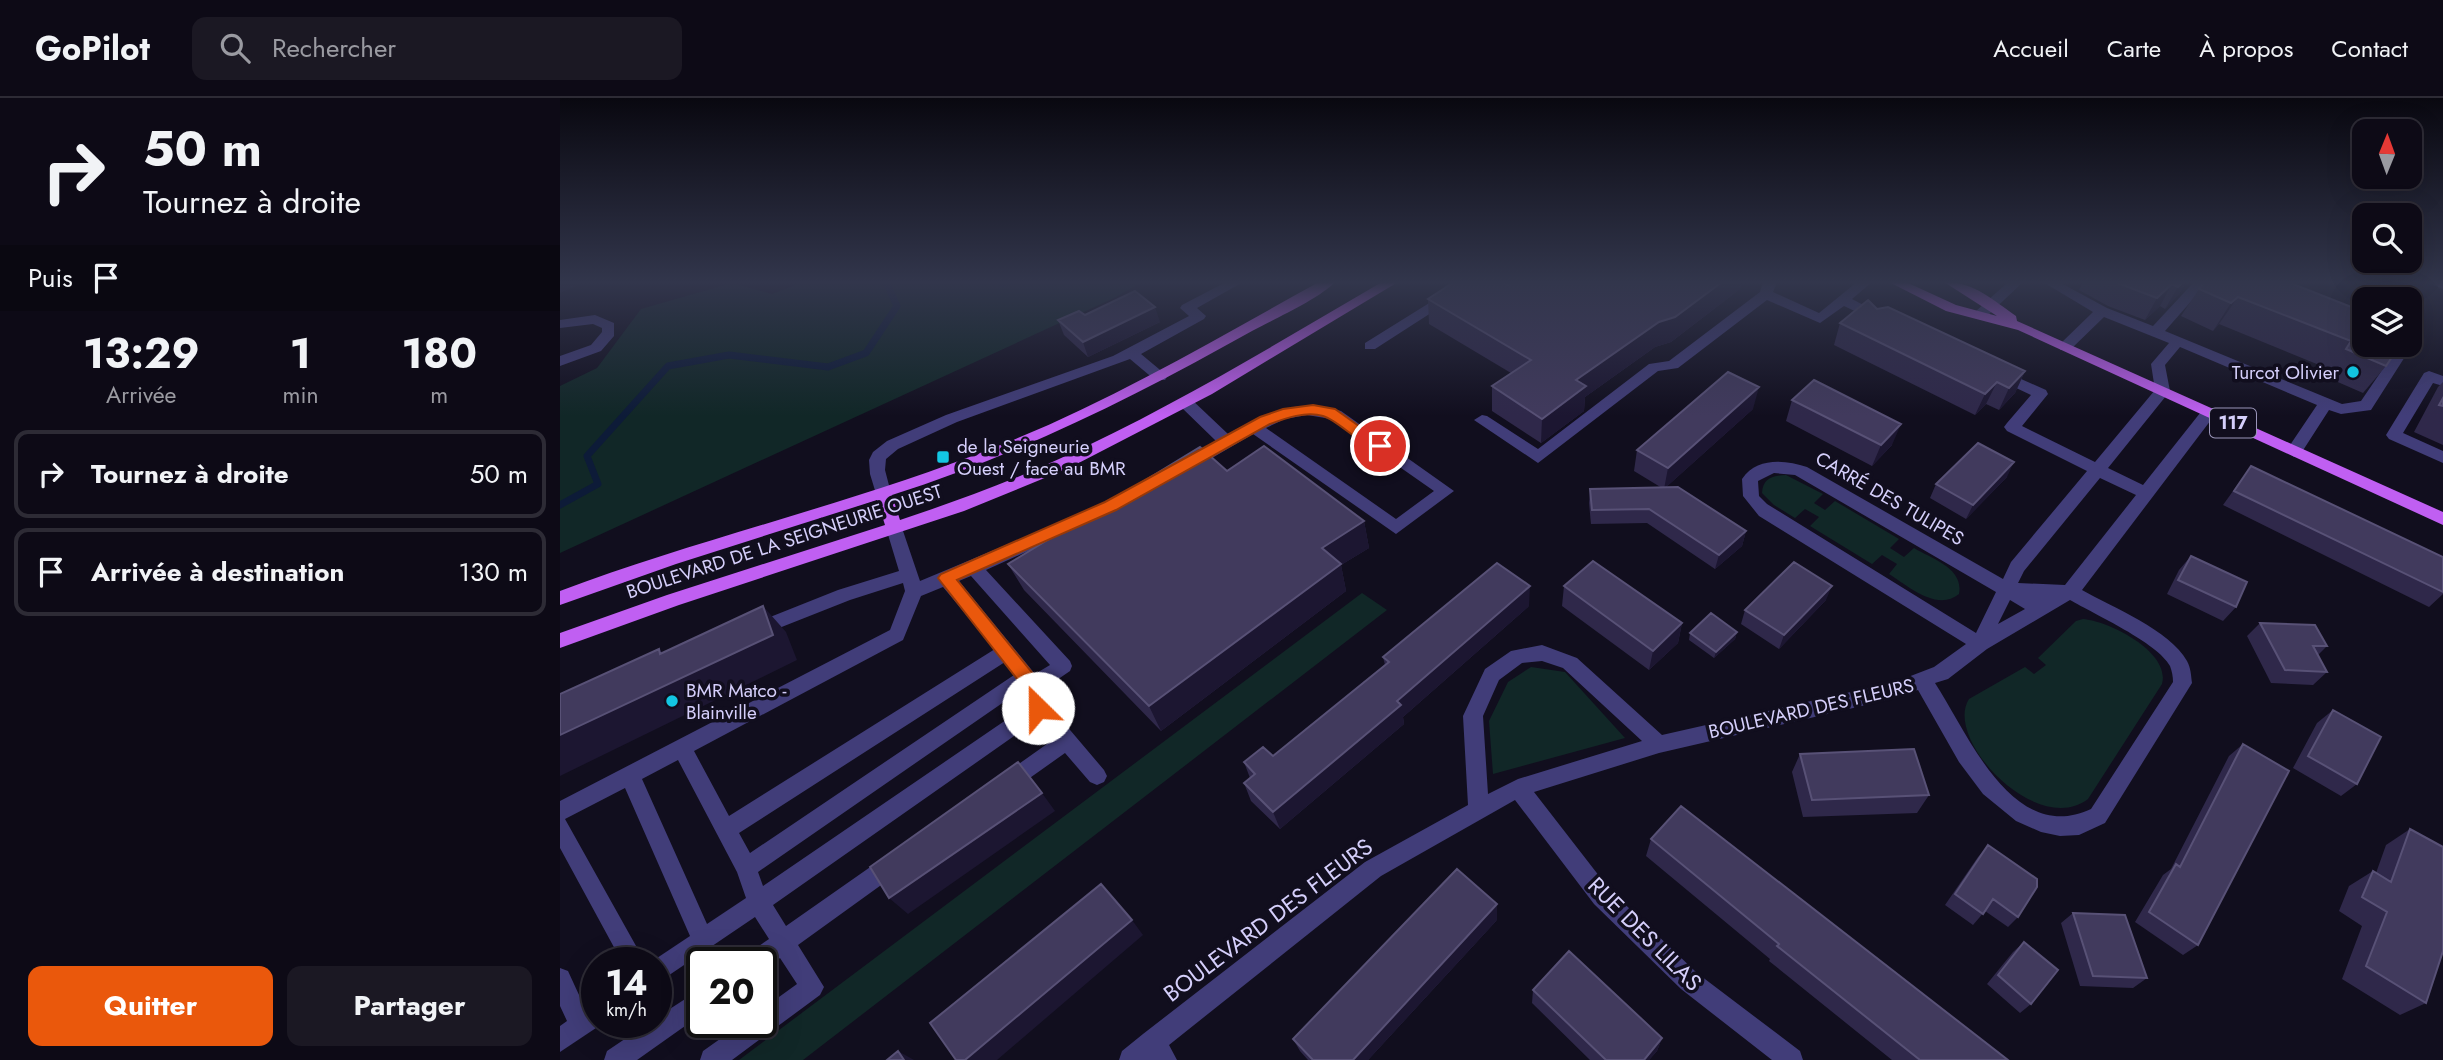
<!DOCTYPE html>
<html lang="fr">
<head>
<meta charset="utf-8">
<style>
	:root { --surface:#0d0a16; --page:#1b1823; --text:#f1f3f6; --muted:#9a9aa1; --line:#2d2b35; --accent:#ea580c }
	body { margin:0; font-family:Jost,sans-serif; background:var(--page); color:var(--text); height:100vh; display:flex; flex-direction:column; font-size:26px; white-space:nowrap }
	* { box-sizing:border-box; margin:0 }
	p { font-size:23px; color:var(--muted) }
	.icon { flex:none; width:38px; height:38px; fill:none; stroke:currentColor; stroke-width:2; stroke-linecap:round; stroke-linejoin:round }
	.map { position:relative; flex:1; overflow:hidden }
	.panel { display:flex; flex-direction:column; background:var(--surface); width:560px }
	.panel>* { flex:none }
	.hud { background:#0d0a16; color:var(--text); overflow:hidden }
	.needle { width:46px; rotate:1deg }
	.controls { position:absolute; left:1792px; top:21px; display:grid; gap:14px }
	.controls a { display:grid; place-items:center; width:70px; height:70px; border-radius:14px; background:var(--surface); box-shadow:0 7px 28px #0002,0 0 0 2px var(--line); font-size:35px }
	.speed { position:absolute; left:21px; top:849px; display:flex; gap:14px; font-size:35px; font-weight:700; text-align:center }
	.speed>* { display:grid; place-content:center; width:91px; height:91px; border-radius:50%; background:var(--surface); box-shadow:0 7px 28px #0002,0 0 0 2px var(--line); line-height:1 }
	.speed small { font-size:18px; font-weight:400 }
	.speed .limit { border:4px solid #111; border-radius:10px; background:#fff; color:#111 }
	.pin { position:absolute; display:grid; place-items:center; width:60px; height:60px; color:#fff; margin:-30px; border:4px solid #fff; border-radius:50%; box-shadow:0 2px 7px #0007 }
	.me { position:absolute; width:77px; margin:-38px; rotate:337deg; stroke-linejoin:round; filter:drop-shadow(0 0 5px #0008) }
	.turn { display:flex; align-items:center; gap:24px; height:147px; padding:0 28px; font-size:32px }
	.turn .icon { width:91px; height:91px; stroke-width:2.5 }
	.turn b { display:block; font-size:49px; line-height:60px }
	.then { display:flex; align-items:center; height:66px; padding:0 28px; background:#0003; gap:14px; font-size:26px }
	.eta { display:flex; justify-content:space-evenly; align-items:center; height:119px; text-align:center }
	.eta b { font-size:42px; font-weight:700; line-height:49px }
	.action { display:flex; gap:14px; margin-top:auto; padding:14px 28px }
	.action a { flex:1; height:80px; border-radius:14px; background:var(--accent); color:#fff; font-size:28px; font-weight:700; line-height:80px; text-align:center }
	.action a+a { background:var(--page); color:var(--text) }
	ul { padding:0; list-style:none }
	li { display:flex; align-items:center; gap:21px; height:88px; margin:0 14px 10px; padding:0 14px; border:4px solid var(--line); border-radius:14px }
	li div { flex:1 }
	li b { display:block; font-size:26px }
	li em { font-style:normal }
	header { display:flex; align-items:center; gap:42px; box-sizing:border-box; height:98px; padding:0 35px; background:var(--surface); border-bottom:2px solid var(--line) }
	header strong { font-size:33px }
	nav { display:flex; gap:38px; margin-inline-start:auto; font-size:24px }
	.search { width:490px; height:63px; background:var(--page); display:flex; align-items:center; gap:18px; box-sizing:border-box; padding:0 24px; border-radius:14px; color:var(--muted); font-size:26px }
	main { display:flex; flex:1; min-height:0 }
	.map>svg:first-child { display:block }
</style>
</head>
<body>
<header>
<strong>GoPilot</strong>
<div class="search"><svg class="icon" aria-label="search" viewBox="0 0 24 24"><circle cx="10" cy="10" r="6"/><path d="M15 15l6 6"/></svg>Rechercher</div>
<nav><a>Accueil</a><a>Carte</a><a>À propos</a><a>Contact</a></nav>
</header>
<main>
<section class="panel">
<div class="hud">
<div class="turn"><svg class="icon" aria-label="right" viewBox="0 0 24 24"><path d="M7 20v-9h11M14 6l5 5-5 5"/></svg><div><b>50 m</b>Tournez à droite</div></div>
<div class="then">Puis<svg class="icon" aria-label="arrive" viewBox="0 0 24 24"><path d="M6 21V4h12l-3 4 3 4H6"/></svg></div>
</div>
<div class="eta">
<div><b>13:29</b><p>Arrivée</p></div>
<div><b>1</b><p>min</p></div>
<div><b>180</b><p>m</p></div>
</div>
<ul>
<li><svg class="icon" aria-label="right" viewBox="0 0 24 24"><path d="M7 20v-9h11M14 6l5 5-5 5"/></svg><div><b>Tournez à droite</b></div><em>50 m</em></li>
<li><svg class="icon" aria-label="arrive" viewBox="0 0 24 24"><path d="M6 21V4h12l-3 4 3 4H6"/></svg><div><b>Arrivée à destination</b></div><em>130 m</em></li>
</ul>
<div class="action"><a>Quitter</a><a>Partager</a></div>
</section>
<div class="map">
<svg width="1883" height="962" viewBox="0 0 1883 962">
	<rect width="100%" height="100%" fill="#110e1e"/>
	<path fill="#112727" d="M 243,184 L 582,184 L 554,200 L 0,455 L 0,288 L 37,270 L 81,211 L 172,185 L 212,196 Z
		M 1226,377 L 1263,396 L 1254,405 L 1265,412 L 1275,403 L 1339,441 L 1330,450 L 1344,459 L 1354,450 C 1372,461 1404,470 1399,496 C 1377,514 1348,488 1329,476 L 1337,466 L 1322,457 L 1312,466 L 1250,428 L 1259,419 L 1245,411 L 1235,420 L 1214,407 L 1202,395 C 1203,380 1212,378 1226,377 Z
		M 802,495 L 827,512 L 243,962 L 179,962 Z
		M 1523,521 C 1549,523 1611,554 1602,586 L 1528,701 C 1477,740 1383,641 1409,601 L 1465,569 L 1474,576 L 1486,567 L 1478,560 L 1516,523 Z
		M 971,569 L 1005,574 L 1065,640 L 933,676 L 929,623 L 948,584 Z"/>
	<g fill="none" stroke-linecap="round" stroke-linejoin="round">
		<path stroke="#0d1b38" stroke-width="7" d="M 444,184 L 443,186 L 449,184
			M 0,407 L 38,386 L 27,358 L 108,268 L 169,257 L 268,269 L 306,255 L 337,208 L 326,184"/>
		<path fill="#413d79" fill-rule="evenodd" d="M 666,184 L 683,184 L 637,210 L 646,218 L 644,221 L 581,256 L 605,276 L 607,279 L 605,282 L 595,282 L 570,261 L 397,324 L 338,351 L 326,361 L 325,372 L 331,395 L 323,401 L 317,399 L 310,376 L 309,362 L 313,354 L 327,343 L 386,317 L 553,258 L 629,218 L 620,210 L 622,207 Z
			M 903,184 L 919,184 L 815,251 L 805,251 L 805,245 Z
			M 1203,184 L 1217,184 L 1213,194 L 1259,215 L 1297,184 L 1312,184 L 1292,201 L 1328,220 L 1326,223 L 1316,223 L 1284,208 L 1260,225 L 1207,202 L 1118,270 L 1098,273 L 978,365 L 914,322 L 922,317 L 927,318 L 978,351 L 1089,266 L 1109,263 L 1200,194 Z
			M 1448,184 L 1463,184 L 1425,220 L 1415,220 L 1415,214 Z
			M 1483,184 L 1499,184 L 1547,210 L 1593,228 L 1634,184 L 1648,184 L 1605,233 L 1782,306 L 1801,303 L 1833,256 L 1817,247 L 1836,247 L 1848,254 L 1811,312 L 1781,316 L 1769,312 L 1740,357 L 1734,359 L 1726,353 L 1757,307 L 1620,249 L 1605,267 L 1610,293 L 1548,370 L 1583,387 L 1644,310 L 1654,310 L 1657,314 L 1522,492 C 1552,509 1610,532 1627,563 C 1631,570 1631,578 1632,585 L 1545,725 L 1519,737 L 1500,738 L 1481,734 L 1456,723 L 1423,696 L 1399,664 L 1358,592 L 1336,600 L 1099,655 L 974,694 L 1050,792 L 1137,875 L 1240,953 L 1243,962 L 1212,962 L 1121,891 L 1034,806 L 955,702 L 821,778 L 609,947 L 617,962 L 559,962 L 562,953 L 583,936 L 805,764 L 908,707 L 903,618 L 925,571 L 951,553 L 982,547 L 1017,560 L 1102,637 L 1335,584 L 1374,569 L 1406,546 L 1199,418 L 1183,398 L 1182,381 C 1197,359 1225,362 1247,369 L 1443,481 L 1451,464 L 1527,373 L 1447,333 L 1444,329 L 1447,325 L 1471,297 L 1433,279 L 1431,276 L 1433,273 L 1443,273 L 1486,292 L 1488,296 L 1462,328 L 1535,364 L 1595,292 L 1591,266 L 1609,245 L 1544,219 L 1510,252 L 1500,252 L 1500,246 L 1533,214 ZM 1214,375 L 1235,377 L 1436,494 L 1416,535 L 1207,406 L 1199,398 L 1198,383 ZM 1540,380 L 1576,397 L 1505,487 L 1458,485 L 1464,473 ZM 1450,502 L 1465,511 L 1438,526 ZM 1510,502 C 1534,516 1598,545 1610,568 C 1612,573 1613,579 1613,584 L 1531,711 C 1452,748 1408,635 1375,585 L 1388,581 L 1427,551 ZM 982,563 L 1003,570 L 1082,643 L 958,681 L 928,696 L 923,618 L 939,582 L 962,565 Z
			M 1867,184 L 1883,184 L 1883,191 Z
			M 35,217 L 54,225 L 54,238 L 41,253 L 0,268 L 0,258 L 31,247 L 42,234 L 42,230 L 33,226 L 0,230 L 0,222 Z
			M 1869,273 L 1883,278 L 1883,288 L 1873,285 L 1843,335 L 1883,353 L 1883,365 L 1829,341 L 1826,337 L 1864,275 Z
			M 625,299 L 630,300 L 668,336 C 707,314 737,300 781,313 L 894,393 L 836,436 L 693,336 L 635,370 L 623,370 L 621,366 L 623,362 L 656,343 L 620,308 L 617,304 ZM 747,317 L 771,321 L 874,393 L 836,421 L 706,330 L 725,321 Z
			M 539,408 L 545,410 L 547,414 L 545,418 L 426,472 L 510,563 L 512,568 L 510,573 L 481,593 L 488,606 L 544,672 L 547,678 L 544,684 L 537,687 L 530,684 L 505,655 L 453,692 L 446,695 L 439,692 L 436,686 L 439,680 L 494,641 L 477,622 L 213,807 L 226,828 L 326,758 L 334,755 L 342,758 L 345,765 L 342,772 L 238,847 L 264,889 L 260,897 L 172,962 L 140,962 L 143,953 L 184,924 L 201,924 L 201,912 L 237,886 L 220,860 L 201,873 L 201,864 L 184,864 L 187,856 L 209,841 L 195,819 L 96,886 L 96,864 L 91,864 L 130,838 L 65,690 L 5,721 L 85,864 L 62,864 L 0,750 L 0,703 L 330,532 L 345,493 L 343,485 L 290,502 L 196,539 L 190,537 L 187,532 L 190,527 L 278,492 L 339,473 L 326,430 L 328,426 L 334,424 L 342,430 L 360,483 ZM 411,478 L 490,567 L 475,576 L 399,483 ZM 383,489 L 435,551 L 169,718 L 134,653 L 343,542 L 361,498 ZM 445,564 L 454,577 L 190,755 L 179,735 ZM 464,590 L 469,594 L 466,599 L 468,607 L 203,788 L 198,774 ZM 118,662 L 177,774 L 186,800 L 147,826 L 82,681 Z
			M 0,870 L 8,873 L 25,910 L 37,904 L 37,924 L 45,924 L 0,954 L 0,928 L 7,923 L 0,908 Z
			M 142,890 L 142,916 L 77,962 L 44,962 L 47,953 L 90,924 L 96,924 L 96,920 Z"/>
		<path fill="#c05ff2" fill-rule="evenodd" d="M 759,184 L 775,184 C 759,201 714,221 692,233 C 576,298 459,357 332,397 L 340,422 C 394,404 447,385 499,361 C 611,310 716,246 822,184 L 838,184 L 652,296 L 509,370 L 404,413 L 119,507 L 0,550 L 0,535 L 107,497 L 325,427 L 317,402 L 116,466 L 0,507 L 0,493 C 144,439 295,405 438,348 C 550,304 654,242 759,184 Z
			M 1329,184 L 1346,184 L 1396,207 L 1437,218 L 1384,184 C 1413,183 1433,202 1456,218 L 1457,223 L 1883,414 L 1883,427 L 1458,232 L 1386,213 Z"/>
	</g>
	<path fill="#2f284a" d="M 953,184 L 1181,184 L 1180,191 L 1111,244 L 1095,249 L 1025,299 L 1024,313 L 981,345 L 932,313 L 932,288 L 951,275 L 869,226 L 868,201 L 948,187 Z
		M 1523,184 L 1631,184 L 1629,185 L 1626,184 L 1619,196 L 1605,211 L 1600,208 L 1585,222 L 1548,208 L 1519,192 Z
		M 1728,184 L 1826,268 L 1803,295 L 1764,278 L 1769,271 L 1659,226 L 1653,233 L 1621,218 L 1639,191 Z
		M 1317,211 L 1465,273 L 1455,295 L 1439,312 L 1426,306 L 1415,317 L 1274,247 L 1280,225 Z
		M 525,217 L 600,224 L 528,259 L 504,237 L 498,222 Z
		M 1883,284 L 1883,347 L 1854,334 L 1878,289 Z
		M 1232,302 L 1332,347 L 1312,368 L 1226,323 Z
		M 1193,311 L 1105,390 L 1186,433 L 1182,448 L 1155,471 L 1087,425 L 1031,426 L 1029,405 L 1030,391 L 1102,390 L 1074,373 L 1077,352 Z
		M 1691,368 L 1883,459 L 1883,496 L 1869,509 L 1663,407 Z
		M 667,373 L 804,423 L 809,450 L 781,467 L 786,493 L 601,633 L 464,492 L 448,466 Z
		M 1447,379 L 1406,421 L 1370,400 L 1376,386 Z
		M 1631,458 L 1676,509 L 1663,523 L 1607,496 L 1619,472 Z
		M 1004,488 L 1122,525 L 1118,545 L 1089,572 L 1002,508 Z
		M 1266,502 L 1219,551 L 1181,526 L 1185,512 Z
		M 969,508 L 843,619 L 844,626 L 720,731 L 691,703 L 684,685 L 690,680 L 684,664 L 713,658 L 825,567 L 823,559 Z
		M 1700,525 L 1767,548 L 1758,557 L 1767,574 L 1753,587 L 1711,585 L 1687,538 Z
		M 1177,534 L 1175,541 L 1154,560 L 1129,542 L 1130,535 Z
		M 1773,612 L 1797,686 L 1781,698 L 1733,670 L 1757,625 Z
		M 1683,646 L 1638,847 L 1623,857 L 1575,824 L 1603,777 L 1611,771 L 1669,658 Z
		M 1240,656 L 1369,697 L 1357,715 L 1243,719 L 1232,674 Z
		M 1850,731 L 1866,905 L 1840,917 L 1782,881 L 1802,828 L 1779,813 L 1789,788 L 1813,773 L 1816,775 L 1826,747 Z
		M 1091,741 L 1448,962 L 1332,962 L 1209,863 L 1210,861 L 1086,758 Z
		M 1428,747 L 1458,819 L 1448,829 L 1425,813 L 1413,827 L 1385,807 L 1418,759 Z
		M 1513,815 L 1587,880 L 1573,890 L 1520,888 L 1501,825 Z
		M 937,822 L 808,962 L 748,962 L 740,953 L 733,941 Z
		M 1464,844 L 1471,906 L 1460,915 L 1427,886 L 1453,854 Z
		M 973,892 L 1102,940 L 1097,953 L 1089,962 L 1030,962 L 972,905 Z"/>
	<path fill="#1c1631" d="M 0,184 L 25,184 L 0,195 Z
		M 1162,184 L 1181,184 L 1180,191 L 1111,244 L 1095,249 L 1025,299 L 1024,313 L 981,345 L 982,321 L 1016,282 L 1099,224 Z
		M 1623,184 L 1626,184 L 1619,196 L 1605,211 L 1618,189 Z
		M 1612,186 L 1600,208 L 1585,222 L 1597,200 Z
		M 1678,199 L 1659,226 L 1653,233 L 1671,205 Z
		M 595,209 L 600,224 L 528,259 L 523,244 Z
		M 1465,273 L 1455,295 L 1439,312 L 1449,290 Z
		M 1437,284 L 1426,306 L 1415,317 L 1425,296 Z
		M 1199,289 L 1193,311 L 1104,391 L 1108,370 Z
		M 1341,326 L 1332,347 L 1312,368 L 1321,347 Z
		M 1454,364 L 1447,379 L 1406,421 L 1413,407 Z
		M 804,423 L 809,450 L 781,467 L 786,493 L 601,633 L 589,608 L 762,450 Z
		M 1186,433 L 1182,448 L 1155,471 L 1159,457 Z
		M 970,488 L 969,508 L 843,619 L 844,626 L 720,731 L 713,714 L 837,603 Z
		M 1272,488 L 1266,502 L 1219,551 L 1224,537 Z
		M 203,508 L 226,534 L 237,562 L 0,678 L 0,637 L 100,556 L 99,551 L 127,576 Z
		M 1122,525 L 1118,545 L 1089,572 L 1093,553 Z
		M 1177,534 L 1175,541 L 1154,560 L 1156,554 Z
		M 482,695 L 495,713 L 348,816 L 329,800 Z
		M 937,806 L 937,822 L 808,962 L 793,962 Z
		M 572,822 L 583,837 L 437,962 L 405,962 Z
		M 1102,940 L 1097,953 L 1089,962 L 1084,962 Z
		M 338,953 L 354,962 L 344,962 Z"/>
	<path fill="#413a5d" stroke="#585176" stroke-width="2" d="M 894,184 L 942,184 L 948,187 L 953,184 L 1162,184 L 1115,219 L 1099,224 L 1016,282 L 1026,288 L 982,321 L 932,288 L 971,262 L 868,201 Z
		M 1555,184 L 1623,184 L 1618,189 L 1612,186 L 1597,200 Z
		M 1645,184 L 1728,184 L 1804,214 L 1804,247 L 1840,247 L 1826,268 L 1786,251 L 1791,243 L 1678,199 L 1671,205 L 1639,191 Z
		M 575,193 L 595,209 L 523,244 L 498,222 L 519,213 L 525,217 Z
		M 1308,202 L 1317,211 L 1328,209 L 1465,273 L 1449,290 L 1437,284 L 1425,296 L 1280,225 Z
		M 1168,274 L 1199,289 L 1108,370 L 1077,352 Z
		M 1254,282 L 1341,326 L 1321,347 L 1232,302 Z
		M 1883,300 L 1883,308 L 1879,307 Z
		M 1418,345 L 1454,364 L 1413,407 L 1376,386 Z
		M 704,348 L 804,423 L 762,450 L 781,466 L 589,608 L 448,466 L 640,349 L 667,373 Z
		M 1691,368 L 1883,459 L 1883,494 L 1674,393 Z
		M 1118,389 L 1186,433 L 1159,457 L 1089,411 L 1032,412 L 1030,391 Z
		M 1631,458 L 1687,484 L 1676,509 L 1618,482 Z
		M 1033,463 L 1122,525 L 1093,553 L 1004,488 Z
		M 1234,464 L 1272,488 L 1224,537 L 1185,512 Z
		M 937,465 L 970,488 L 837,603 L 841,607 L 713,714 L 684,685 L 695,676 L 684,664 L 703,649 L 713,658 L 829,564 L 823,559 Z
		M 203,508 L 213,537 L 0,637 L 0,596 L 99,551 L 100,556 Z
		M 1151,515 L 1177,534 L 1156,554 L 1130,535 Z
		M 1700,525 L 1755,527 L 1767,548 L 1753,548 L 1767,574 L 1725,572 Z
		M 1773,612 L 1821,639 L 1797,686 L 1748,658 Z
		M 1683,646 L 1729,673 L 1638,847 L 1589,814 L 1616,766 L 1620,769 Z
		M 1354,651 L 1369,697 L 1252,702 L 1240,656 Z
		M 458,664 L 482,695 L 329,800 L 310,769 Z
		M 1121,708 L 1448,962 L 1360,962 L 1217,848 L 1219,846 L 1091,741 Z
		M 1850,731 L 1883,749 L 1883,853 L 1866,905 L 1806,868 L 1827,814 L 1802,799 L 1813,773 L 1831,784 Z
		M 1428,747 L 1477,781 L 1477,789 L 1458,819 L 1433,801 L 1423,816 L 1395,796 Z
		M 897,771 L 937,806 L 793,962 L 753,962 L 733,941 Z
		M 541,786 L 572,822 L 405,962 L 396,962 L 370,925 Z
		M 1513,815 L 1565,817 L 1587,880 L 1533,878 Z
		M 1464,844 L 1498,872 L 1471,906 L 1438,877 Z
		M 1009,853 L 1102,940 L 1084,962 L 1046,962 L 973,892 Z
		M 338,953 L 344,962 L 327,962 Z"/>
	<linearGradient id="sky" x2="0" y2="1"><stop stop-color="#090810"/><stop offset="0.58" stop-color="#32364c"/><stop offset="1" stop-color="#32364c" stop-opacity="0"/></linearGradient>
	<rect width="1883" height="318" fill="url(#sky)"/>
	<path fill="#ea580c" stroke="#983908" stroke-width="2" d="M 753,307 L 775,311 L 827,348 L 825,351 C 807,356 781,323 763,318 C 746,313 726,320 710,326 L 556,412 L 397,482 L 479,583 L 487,610 L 485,616 L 478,618 L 472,616 L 465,591 L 381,484 L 378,480 L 381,476 L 545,404 L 700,319 L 723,311 Z"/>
	<g fill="#13c6e3" stroke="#110e1e" stroke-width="2.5">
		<circle cx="1793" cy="274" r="7"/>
		<rect x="376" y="352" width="14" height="14" rx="3.5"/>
		<circle cx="112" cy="603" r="7"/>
	</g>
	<g text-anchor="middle" stroke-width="7" stroke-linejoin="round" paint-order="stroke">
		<rect fill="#110e1e" stroke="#9a95b9" stroke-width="2" x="1650" y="310.5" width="46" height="29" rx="5"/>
		<g font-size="18" font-weight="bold" fill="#d5cffb">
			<text x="1673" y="331">117</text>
		</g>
		<g font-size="19" fill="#d5cffb" stroke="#110e1e" text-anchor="start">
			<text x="1779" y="281" text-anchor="end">Turcot Olivier</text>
			<text x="397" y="355">de la Seigneurie<tspan x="397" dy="22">Ouest / face au BMR</tspan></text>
			<text x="126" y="599">BMR Matco -<tspan x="126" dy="22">Blainville</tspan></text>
		</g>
		<g font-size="19" fill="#d5cffb" stroke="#110e1e">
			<text transform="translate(1330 400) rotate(30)" y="7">CARRÉ DES TULIPES</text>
			<text transform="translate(224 443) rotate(-18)" y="7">BOULEVARD DE LA SEIGNEURIE OUEST</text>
			<text transform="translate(1251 610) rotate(-13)" y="7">BOULEVARD DES FLEURS</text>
		</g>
		<g font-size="23" fill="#d5cffb" stroke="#110e1e">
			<text transform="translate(708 822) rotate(-37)" y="8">BOULEVARD DES FLEURS</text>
			<text transform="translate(1085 836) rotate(45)" y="8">RUE DES LILAS</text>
		</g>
	</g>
</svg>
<div class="controls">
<a><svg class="needle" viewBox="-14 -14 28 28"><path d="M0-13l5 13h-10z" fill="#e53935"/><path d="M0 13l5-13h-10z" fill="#9a9aa1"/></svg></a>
<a><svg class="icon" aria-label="search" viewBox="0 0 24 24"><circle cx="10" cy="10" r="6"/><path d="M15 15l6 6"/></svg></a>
<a><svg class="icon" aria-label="layers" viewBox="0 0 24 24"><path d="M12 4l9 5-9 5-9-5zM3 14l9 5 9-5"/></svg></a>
</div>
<div class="speed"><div>14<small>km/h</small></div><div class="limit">20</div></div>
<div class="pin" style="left:820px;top:348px;background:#d93025"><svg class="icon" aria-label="arrive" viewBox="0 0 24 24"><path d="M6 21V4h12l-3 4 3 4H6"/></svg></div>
<svg class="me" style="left:478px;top:610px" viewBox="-20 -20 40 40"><circle r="19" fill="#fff"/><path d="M0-13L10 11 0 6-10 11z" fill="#ea580c"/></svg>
</div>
</main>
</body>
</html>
